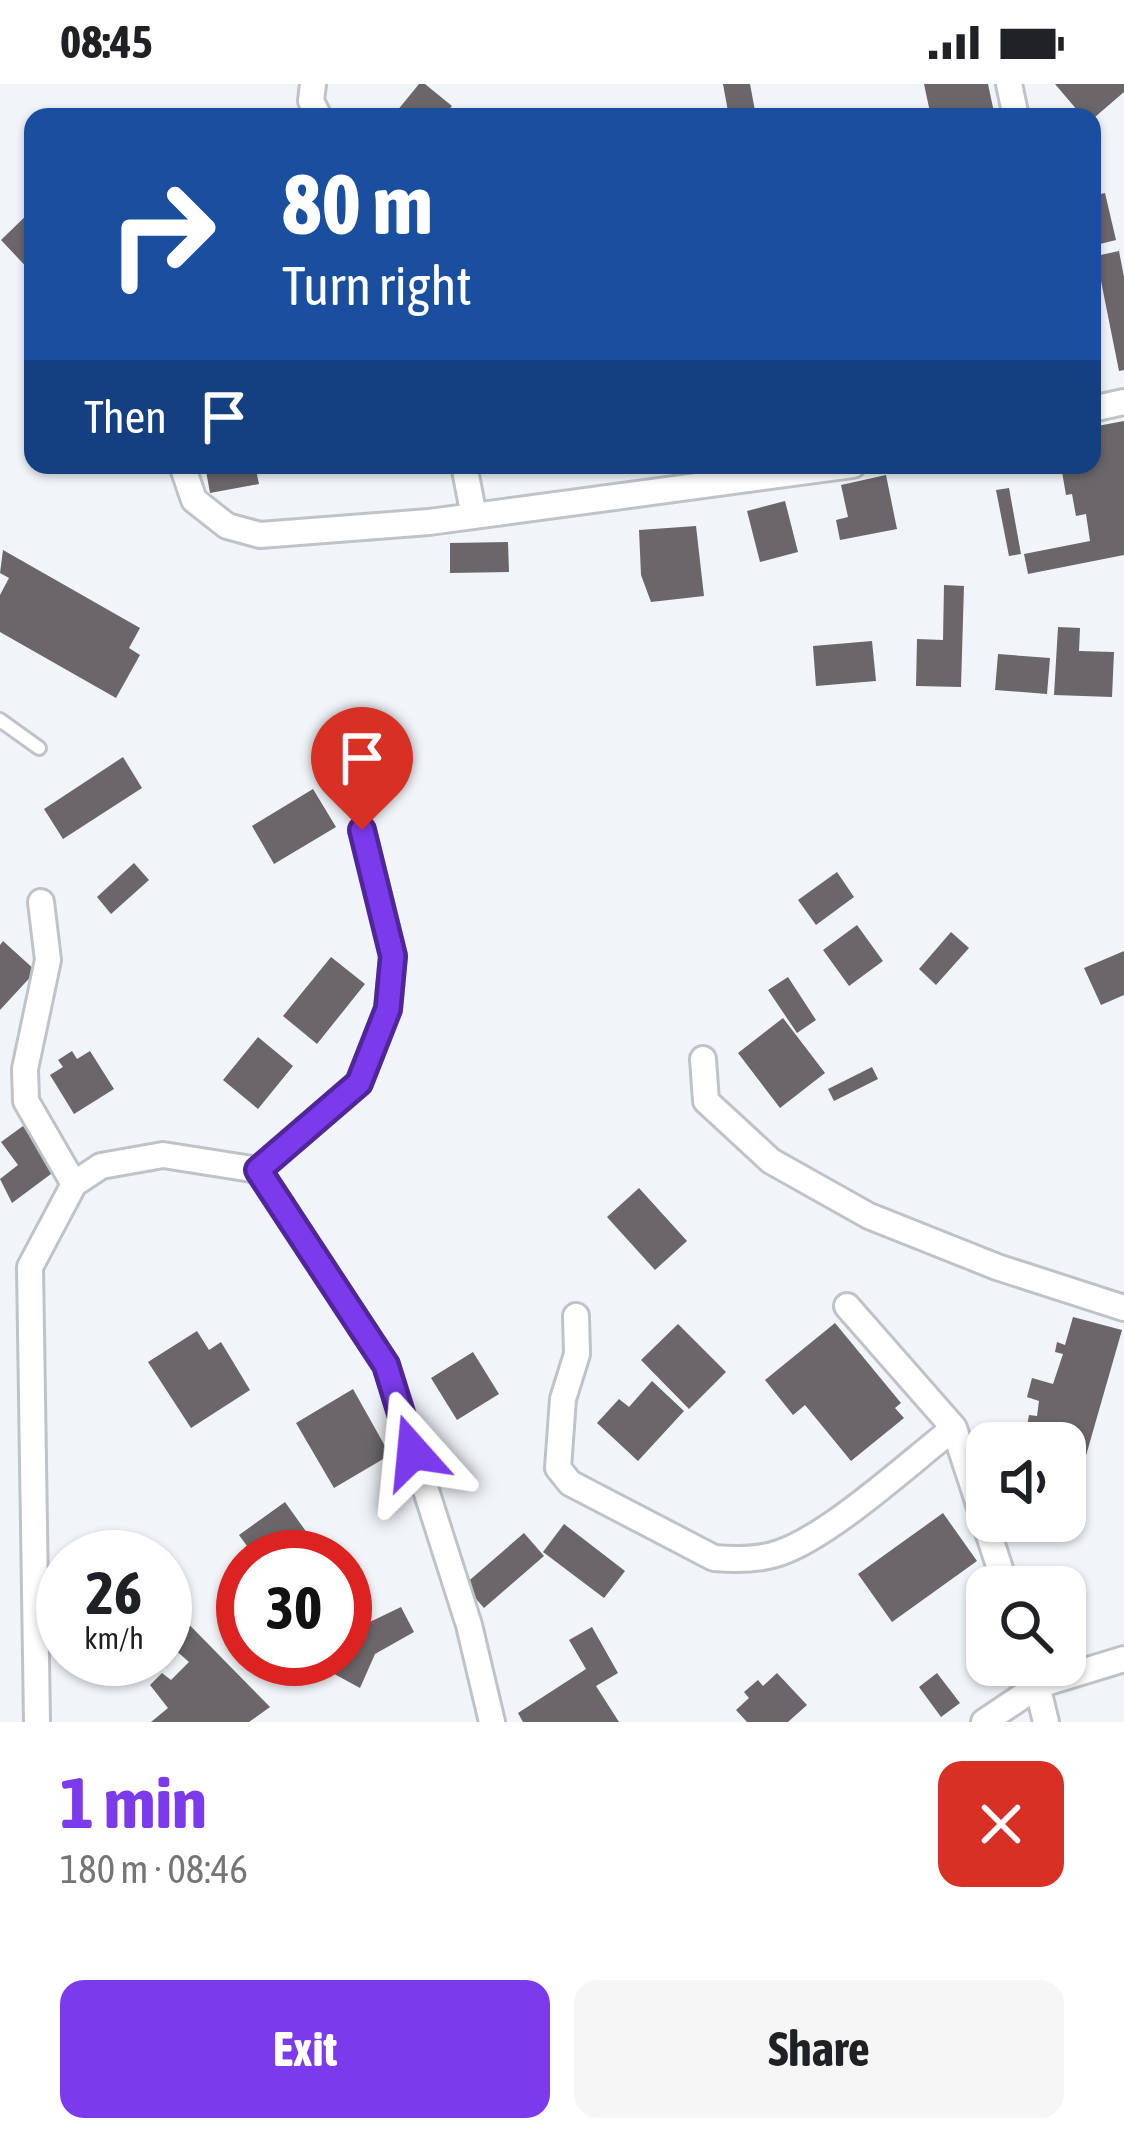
<!DOCTYPE html>
<html lang="en">
<head>
<meta charset="utf-8">
<style>
	:root { --surface:#fff; --page:#f6f6f6; --text:#202124; --muted:#757577; --accent:#7c3aed }
	body { margin:0; font-family:"Asap Condensed",sans-serif; background:var(--page); color:var(--text); height:100vh; display:flex; flex-direction:column; font-size:45px; white-space:nowrap }
	* { box-sizing:border-box; margin:0 }
	p { font-size:39px; color:var(--muted) }
	.icon { flex:none; width:66px; height:66px; fill:none; stroke:currentColor; stroke-width:2; stroke-linecap:round; stroke-linejoin:round }
	.map { position:relative; height:1638px; overflow:hidden }
	.panel { display:flex; flex-direction:column; background:var(--surface); flex:1 }
	.panel>* { flex:none }
	.banner { position:absolute; left:24px; top:24px; width:1077px; height:366px; border-radius:24px; box-shadow:0 3px 9px #0004; background:#1a4fa0; color:#fff; overflow:hidden }
	.fabs { position:absolute; left:966px; top:1338px; display:grid; gap:24px }
	.fabs a { display:grid; place-items:center; width:120px; height:120px; border-radius:24px; background:var(--surface); box-shadow:0 3px 9px #0004; font-size:60px }
	.speed { position:absolute; left:36px; top:1446px; display:flex; gap:24px; font-size:60px; font-weight:700; text-align:center }
	.speed>* { display:grid; place-content:center; width:156px; height:156px; border-radius:50%; background:var(--surface); box-shadow:0 3px 9px #0004; line-height:1 }
	.speed small { font-size:30px; font-weight:400 }
	.speed .limit { border:18px solid #d22; background:#fff; color:#111 }
	.pin { position:absolute; display:grid; place-items:center; width:102px; height:102px; color:#fff; margin:-123px -51px; border-radius:50% 50% 50% 0; rotate:-45deg; box-shadow:0 0 12px #0007 }
	.pin .icon { rotate:45deg }
	.me { position:absolute; width:132px; margin:-66px; rotate:342deg; stroke-linejoin:round; filter:drop-shadow(0 0 9px #0008) }
	.turn { display:flex; align-items:center; gap:42px; height:252px; padding:0 60px; font-size:54px }
	.turn .icon { width:156px; height:156px; stroke-width:2.5 }
	.turn b { display:block; font-size:84px; line-height:102px }
	.then { display:flex; align-items:center; height:114px; padding:0 60px; background:#0003; gap:24px; font-size:45px }
	.round { display:grid; place-items:center; flex:none; width:126px; height:126px; border-radius:24px; background:var(--page) }
	.headline { display:flex; align-items:center; justify-content:space-between; height:204px; padding:0 60px }
	h1 { font-size:72px; font-weight:700; line-height:90px; color:var(--accent) }
	.button { display:flex; gap:24px; margin-top:auto; padding:24px 60px }
	.button a { flex:1; height:138px; border-radius:24px; background:var(--accent); color:#fff; font-size:48px; font-weight:700; line-height:138px; text-align:center }
	.button a+a { background:var(--page); color:var(--text) }
	.status { display:flex; justify-content:space-between; align-items:center; height:84px; padding:0 60px; background:var(--surface); direction:ltr }
	.status svg { height:33px; fill:currentColor }
	.map>svg:first-child { display:block }
</style>
</head>
<body>
<div class="status"><b>08:45</b><svg viewBox="0 0 49 12"><path d="M0 12V9h3v3zM5 12V6h3v6zM10 12V3h3v9zM15 12V0h3v12zM26 1h20v11H26zM47 4h2v5h-2z"/></svg></div>
<div class="map">
<svg width="1124" height="1638" viewBox="0 0 1124 1638">
	<rect width="100%" height="100%" fill="#f1f5f9"/>
	<path fill="#6a6669" d="M 419,0 L 425,0 L 452,22 L 443,33 L 392,33 Z
		M 723,0 L 750,0 L 756,32 L 729,33 Z
		M 924,0 L 988,0 L 995,33 L 931,33 Z
		M 1055,0 L 1124,0 L 1124,8 L 1095,33 L 1083,33 Z
		M 1105,109 L 1116,156 L 1092,162 L 1092,112 Z
		M 33,125 L 33,190 L 1,156 Z
		M 1119,167 L 1124,193 L 1124,286 L 1119,287 L 1096,172 Z
		M 1124,337 L 1124,471 L 1028,490 L 1024,470 L 1090,457 L 1086,430 L 1076,432 L 1072,410 L 1066,411 L 1062,388 L 1069,387 L 1068,381 L 1092,381 L 1092,343 Z
		M 205,381 L 255,381 L 259,400 L 210,409 Z
		M 886,391 L 897,445 L 840,456 L 836,436 L 848,433 L 841,401 Z
		M 1009,404 L 1021,470 L 1009,472 L 996,406 Z
		M 785,417 L 798,468 L 760,478 L 747,427 Z
		M 696,442 L 704,512 L 651,518 L 641,491 L 639,446 Z
		M 508,458 L 509,488 L 450,489 L 450,459 Z
		M 3,466 L 140,544 L 129,564 L 140,571 L 116,614 L 0,548 L 0,511 L 9,494 L 0,489 Z
		M 944,501 L 964,502 L 961,603 L 916,602 L 917,555 L 943,556 Z
		M 1058,543 L 1080,544 L 1079,567 L 1114,568 L 1112,613 L 1054,611 Z
		M 872,557 L 876,597 L 816,602 L 813,562 Z
		M 998,570 L 1050,574 L 1047,610 L 995,606 Z
		M 123,673 L 142,704 L 63,755 L 44,725 Z
		M 313,705 L 336,743 L 274,780 L 252,742 Z
		M 134,779 L 149,796 L 111,830 L 97,813 Z
		M 837,788 L 854,813 L 816,841 L 798,816 Z
		M 857,841 L 883,877 L 849,902 L 823,866 Z
		M 951,848 L 969,864 L 936,901 L 919,885 Z
		M 3,857 L 36,887 L 0,926 L 0,861 Z
		M 1124,867 L 1124,911 L 1101,921 L 1084,884 Z
		M 331,873 L 365,900 L 317,960 L 283,932 Z
		M 788,893 L 816,936 L 797,949 L 768,906 Z
		M 783,934 L 825,989 L 780,1024 L 738,969 Z
		M 258,953 L 293,982 L 258,1025 L 223,996 Z
		M 72,967 L 77,975 L 90,967 L 114,1005 L 74,1030 L 50,991 L 63,983 L 58,976 Z
		M 872,983 L 878,995 L 834,1017 L 828,1005 Z
		M 23,1042 L 55,1087 L 12,1119 L 0,1095 L 18,1081 L 1,1058 Z
		M 639,1104 L 687,1157 L 655,1186 L 607,1133 Z
		M 1073,1233 L 1122,1246 L 1083,1382 L 1065,1379 L 1065,1359 L 1024,1358 L 1029,1331 L 1037,1332 L 1039,1317 L 1027,1313 L 1032,1294 L 1053,1300 L 1063,1270 L 1055,1268 L 1057,1258 L 1065,1261 Z
		M 835,1239 L 901,1319 L 895,1324 L 904,1334 L 851,1377 L 805,1321 L 793,1331 L 765,1296 Z
		M 678,1240 L 726,1288 L 689,1325 L 641,1276 Z
		M 197,1247 L 209,1266 L 221,1258 L 250,1306 L 191,1344 L 148,1278 Z
		M 473,1268 L 499,1310 L 457,1336 L 431,1294 Z
		M 652,1297 L 684,1327 L 638,1377 L 597,1339 L 619,1315 L 629,1323 Z
		M 353,1305 L 390,1371 L 334,1404 L 296,1339 Z
		M 285,1418 L 315,1460 L 296,1473 L 255,1473 L 239,1451 Z
		M 943,1429 L 977,1477 L 892,1538 L 858,1490 Z
		M 564,1440 L 625,1487 L 604,1514 L 543,1468 Z
		M 524,1449 L 544,1472 L 484,1524 L 464,1501 Z
		M 165,1516 L 270,1623 L 249,1638 L 151,1638 L 168,1624 L 150,1601 L 162,1589 L 171,1596 L 189,1578 L 165,1557 Z
		M 401,1523 L 414,1548 L 375,1570 L 360,1604 L 327,1586 L 334,1575 L 345,1575 L 345,1557 L 351,1547 Z
		M 592,1543 L 618,1589 L 596,1602 L 619,1638 L 523,1638 L 518,1629 L 586,1585 L 569,1556 Z
		M 777,1589 L 807,1621 L 788,1638 L 747,1638 L 736,1626 L 749,1614 L 744,1608 L 758,1596 L 763,1602 Z
		M 937,1589 L 960,1619 L 941,1633 L 919,1603 Z"/>
	<g fill="none" stroke-linecap="round" stroke-linejoin="round">
		<g stroke="#bfc3c7" stroke-width="18">
			<path id="service" d="M 0,636 L 39,664"/>
		</g>
		<g stroke="#bfc3c7" stroke-width="30">
			<path id="minor" d="M 313,0 L 311,17 L 319,33
				M 1009,0 L 1016,33
				M 1092,325 L 1124,318
				M 182,381 L 194,416 L 227,442 L 260,451 L 429,438 L 853,381
				M 464,381 L 474,432
				M 41,818 L 48,876 L 25,985 L 26,1017 L 74,1100
				M 703,975 L 706,1017 L 771,1077 L 869,1132 L 997,1183 L 1124,1224
				M 258,1086 L 386,1281 L 469,1541 L 492,1638
				M 847,1222 L 954,1344 L 1006,1503
				M 576,1232 L 577,1270 L 563,1315 L 558,1384 L 570,1399 L 714,1474 C 736,1476 759,1476 779,1469 C 830,1452 909,1379 954,1344
				M 1032,1581 L 1046,1638
				M 37,1638 L 30,1183 L 74,1100 L 101,1082 L 163,1071 L 258,1086 L 359,999 L 388,925 L 393,872 L 362,746
				M 984,1638 L 1039,1601 L 1124,1575"/>
		</g>
		<use href="#service" stroke="#fff" stroke-width="12"/>
		<use href="#minor" stroke="#fff" stroke-width="24"/>
	</g>
	<g fill="none" stroke-linecap="round" stroke-linejoin="round">
		<g stroke="#51269a" stroke-width="30">
			<path id="route" d="M 362,746 L 393,872 L 388,925 L 359,999 L 258,1086 L 386,1281 L 413,1368"/>
		</g>
		<use href="#route" stroke="#7c3aed" stroke-width="21"/>
	</g>
</svg>
<div class="fabs">
<a><svg class="icon" aria-label="sound" viewBox="0 0 24 24"><path d="M4 9h4l5-4v14l-5-4H4zM17 9q2 3 0 6"/></svg></a>
<a><svg class="icon" aria-label="search" viewBox="0 0 24 24"><circle cx="10" cy="10" r="6"/><path d="M15 15l6 6"/></svg></a>
</div>
<div class="speed"><div>26<small>km/h</small></div><div class="limit">30</div></div>
<div class="pin" style="left:362px;top:746px;background:#d93025"><svg class="icon" aria-label="arrive" viewBox="0 0 24 24"><path d="M6 21V4h12l-3 4 3 4H6"/></svg></div>
<svg class="me" style="left:413px;top:1368px" viewBox="-20 -20 40 40"><path d="M0-17L14 15 0 8-14 15z" fill="#7c3aed" stroke="#fff" stroke-width="4"/></svg>
<div class="banner">
<div class="turn"><svg class="icon" aria-label="right" viewBox="0 0 24 24"><path d="M7 20v-9h11M14 6l5 5-5 5"/></svg><div><b>80 m</b>Turn right</div></div>
<div class="then">Then<svg class="icon" aria-label="arrive" viewBox="0 0 24 24"><path d="M6 21V4h12l-3 4 3 4H6"/></svg></div>
</div>
</div>
<section class="panel">
<div class="headline"><div><h1>1 min</h1><p>180 m · 08:46</p></div><a class="round" style="background:#d93025;color:#fff"><svg class="icon" aria-label="close" viewBox="0 0 24 24"><path d="M6 6l12 12M18 6L6 18"/></svg></a></div>
<div class="button"><a>Exit</a><a>Share</a></div>
</section>
</body>
</html>
